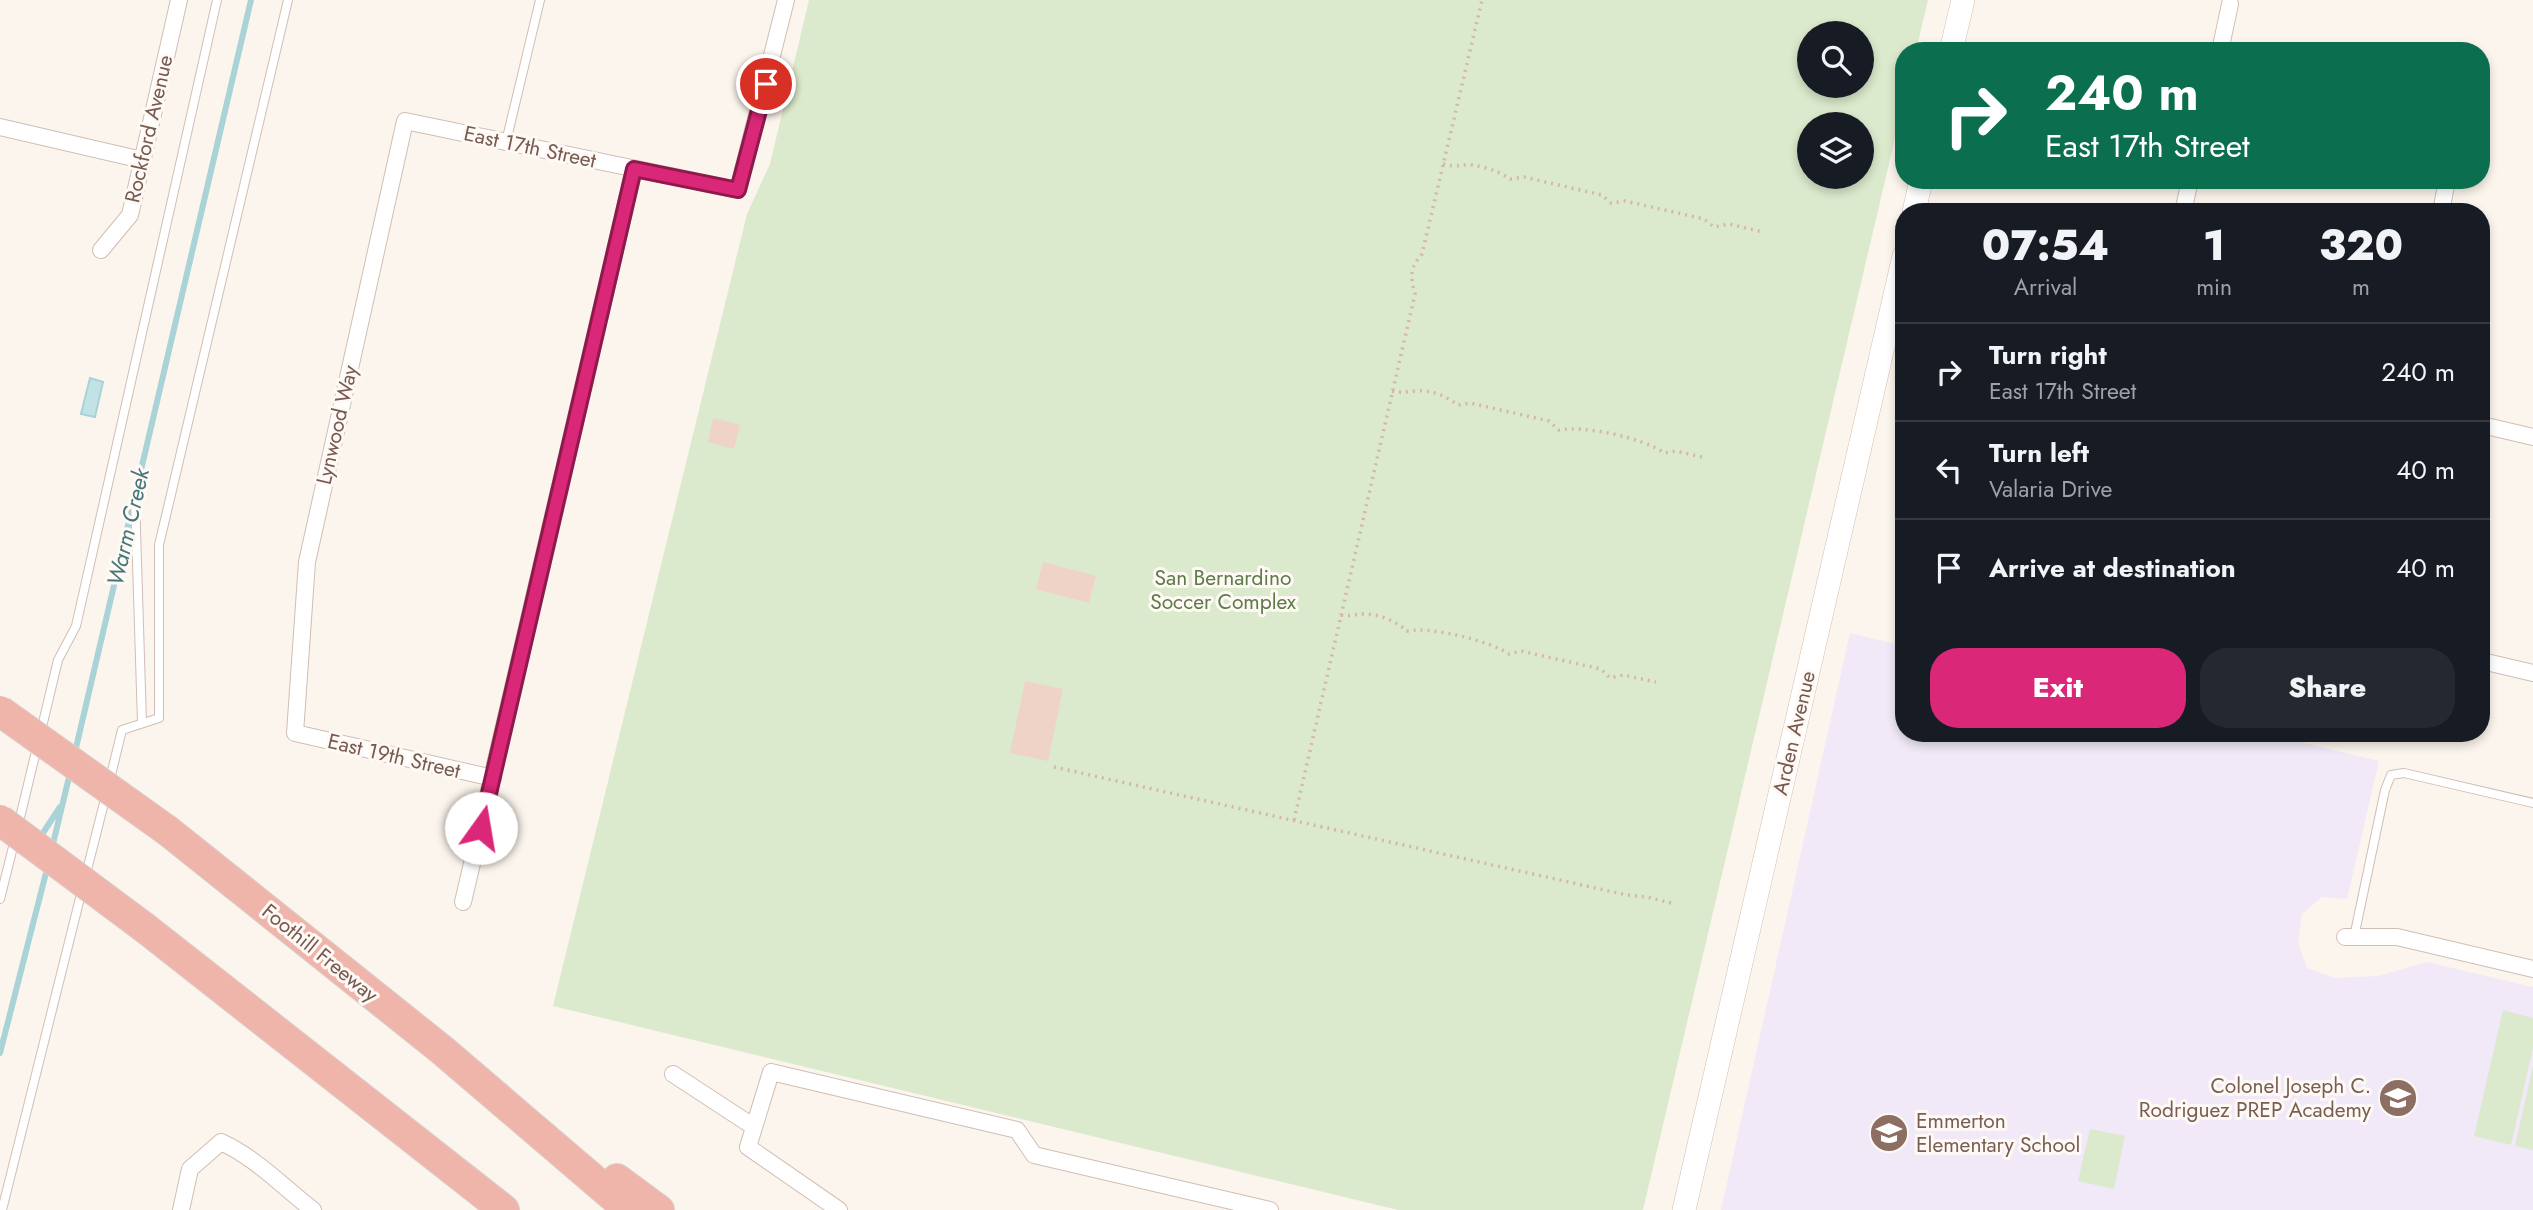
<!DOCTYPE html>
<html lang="en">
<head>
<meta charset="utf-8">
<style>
	:root { --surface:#171b24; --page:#242831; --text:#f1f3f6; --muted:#9ea1a6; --line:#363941; --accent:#db2777 }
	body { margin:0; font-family:Jost,sans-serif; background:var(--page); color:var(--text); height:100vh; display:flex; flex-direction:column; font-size:26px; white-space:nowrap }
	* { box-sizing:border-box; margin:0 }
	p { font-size:23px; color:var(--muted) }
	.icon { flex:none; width:38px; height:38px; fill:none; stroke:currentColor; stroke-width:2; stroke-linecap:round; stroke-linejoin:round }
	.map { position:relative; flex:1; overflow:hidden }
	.side { position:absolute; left:1895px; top:203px; width:595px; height:539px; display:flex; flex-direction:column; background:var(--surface); border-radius:28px; box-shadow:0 4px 10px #0003 }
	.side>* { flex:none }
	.banner { position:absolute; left:1895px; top:42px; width:595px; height:147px; border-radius:28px; box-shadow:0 4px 10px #0003; background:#0b6e4f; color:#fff; overflow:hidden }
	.controls { position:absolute; left:1797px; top:21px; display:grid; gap:14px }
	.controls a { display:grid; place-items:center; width:77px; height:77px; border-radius:50%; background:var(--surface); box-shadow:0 4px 10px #0003; font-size:35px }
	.pin { position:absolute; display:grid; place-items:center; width:60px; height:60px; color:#fff; margin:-30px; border:4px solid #fff; border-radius:50%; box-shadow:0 2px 7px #0007 }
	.me { position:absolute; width:77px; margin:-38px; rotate:13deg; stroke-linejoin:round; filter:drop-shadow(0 0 5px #0008) }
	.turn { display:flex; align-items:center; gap:24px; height:147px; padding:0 35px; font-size:32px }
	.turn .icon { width:91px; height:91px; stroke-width:2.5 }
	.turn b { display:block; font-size:49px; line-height:60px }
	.eta { display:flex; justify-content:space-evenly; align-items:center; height:119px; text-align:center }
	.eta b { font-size:42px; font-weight:800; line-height:49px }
	.cta { display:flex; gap:14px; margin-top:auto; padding:14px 35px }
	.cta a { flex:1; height:80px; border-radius:28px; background:var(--accent); color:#fff; font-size:28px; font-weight:800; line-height:80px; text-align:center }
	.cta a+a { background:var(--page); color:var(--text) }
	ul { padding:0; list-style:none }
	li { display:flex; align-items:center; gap:21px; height:98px; padding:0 35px; border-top:2px solid var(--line) }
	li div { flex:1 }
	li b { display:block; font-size:26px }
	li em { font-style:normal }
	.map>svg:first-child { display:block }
</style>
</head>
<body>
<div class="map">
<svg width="2533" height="1210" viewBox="0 0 2533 1210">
	<rect width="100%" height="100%" fill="#fcf5ed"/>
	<path fill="#f1e9f8" d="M 1850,633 L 1904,646 L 1904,733 L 2263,733 L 2379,761 L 2347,899 L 2322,897 L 2302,914 L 2298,943 L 2307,968 L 2335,978 L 2378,976 L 2427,962 L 2533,987 L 2533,1210 L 1721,1210 Z"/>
	<path fill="#dbe9cc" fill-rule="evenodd" d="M 809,0 L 1928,0 L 1916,51 L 1904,51 L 1904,100 L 1643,1210 L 1398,1210 L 553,1006 L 747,214 L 770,164 ZM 1810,33 L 1862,33 L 1862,86 L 1810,86 ZM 1810,124 L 1862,124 L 1862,177 L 1810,177 Z
		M 2503,1010 L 2533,1018 L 2533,1048 L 2511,1145 L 2474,1136 Z
		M 2533,1066 L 2533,1150 L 2515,1146 Z
		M 2090,1129 L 2125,1136 L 2114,1189 L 2078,1181 Z"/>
	<path fill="#c2e3e5" stroke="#a9d3d6" stroke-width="2" d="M 90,378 L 103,382 L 95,417 L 81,414 Z"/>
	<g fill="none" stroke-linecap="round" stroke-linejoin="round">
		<path stroke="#a9d3d6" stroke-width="6" d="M 75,752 L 251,0
			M 39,839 L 60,807
			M 52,848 L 70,773
			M 0,1053 L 48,865"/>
	</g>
	<path fill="#efd3c7" d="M 713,418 L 740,425 L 734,449 L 708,442 Z
		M 1043,562 L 1096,576 L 1089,603 L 1036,589 Z
		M 1025,681 L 1063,689 L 1048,761 L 1010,753 Z"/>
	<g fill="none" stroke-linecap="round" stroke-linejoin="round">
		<g stroke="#d0beb5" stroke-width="10">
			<path id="lane" d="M 506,142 L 540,0
				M 135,497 L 142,723
				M 41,731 L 58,660 L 76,626 L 217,0
				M 109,783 L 122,730 L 159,718 L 159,545 L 288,0
				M 18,826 L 37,747
				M 86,874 L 106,795
				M 0,899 L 15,839
				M 2354,937 L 2385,790 L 2391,775 L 2404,773 L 2533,803
				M 2,1210 L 82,890"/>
		</g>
		<g stroke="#d0beb5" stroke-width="18">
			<path id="street" d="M 2220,51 L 2230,4
				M 0,127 L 142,160
				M 2183,212 L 2190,180
				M 2441,212 L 2447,180
				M 101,250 L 130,215 L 179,0
				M 2482,425 L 2533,437
				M 2482,661 L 2533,673
				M 493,778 L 295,733 L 307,562 L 405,121 L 738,190 L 786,0
				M 463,902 L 634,169
				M 2345,937 L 2397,937 L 2533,969
				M 673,1074 L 754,1127
				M 181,1210 L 190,1169 L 221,1142 C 256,1158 282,1186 313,1210
				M 839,1210 L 748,1147 L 771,1072 L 1017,1130 L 1034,1155 L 1270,1210"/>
		</g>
		<g stroke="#d3beb3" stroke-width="24">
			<path id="secondary" d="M 1951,51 L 1963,0
				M 1914,212 L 1921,180
				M 1684,1210 L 1904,256"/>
		</g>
		<g stroke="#d9d1ce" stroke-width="32">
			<path id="highway" d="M 168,831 L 442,1050 L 629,1210
				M 145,928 L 504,1210
				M 617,1179 L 659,1210"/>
		</g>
		<path stroke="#d5b6a9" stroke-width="3.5" stroke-dasharray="2 5" stroke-linecap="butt" d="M 1443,164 C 1458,168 1460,164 1472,165 C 1485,167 1499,171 1510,179 L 1524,177 L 1602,195 L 1611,203 L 1625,201 L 1704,219 L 1714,227 L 1729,224 L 1763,232
			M 1392,391 C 1401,393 1406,392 1415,391 C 1430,389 1446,396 1458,405 L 1470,403 L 1549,421 L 1559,430 C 1583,425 1644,438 1664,453 L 1676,451 L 1706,458
			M 1341,615 C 1350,617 1355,614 1364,614 C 1379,614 1396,621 1407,631 C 1430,626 1490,641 1509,654 L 1521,651 L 1601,669 L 1610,678 L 1623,675 L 1656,682
			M 1054,767 L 1627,895 L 1647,897 L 1675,904
			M 1294,820 L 1415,294 C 1410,275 1410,268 1422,254 L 1482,0"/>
		<use href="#lane" stroke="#fff" stroke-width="8"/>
		<use href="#street" stroke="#fff" stroke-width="16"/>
		<use href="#secondary" stroke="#fff" stroke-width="23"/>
		<use href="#highway" stroke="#f0b5aa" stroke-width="30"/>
		<g stroke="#d9d1ce" stroke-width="32" stroke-linecap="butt">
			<path id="highway-bridge" d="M 0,711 L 168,831
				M 0,820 L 145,928"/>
		</g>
		<use href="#highway-bridge" stroke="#f0b5aa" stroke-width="30"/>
	</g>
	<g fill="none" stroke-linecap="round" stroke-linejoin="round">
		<g stroke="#8e194d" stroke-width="18">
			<path id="route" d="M 481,828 L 634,169 L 738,190 L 766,84"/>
		</g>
		<use href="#route" stroke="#db2777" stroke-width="12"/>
	</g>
	<defs>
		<g id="school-disc" transform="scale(2.0125)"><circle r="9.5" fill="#8d6e63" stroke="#fef9f4"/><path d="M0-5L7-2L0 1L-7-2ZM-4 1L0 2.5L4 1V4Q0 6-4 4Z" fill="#fff"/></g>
	</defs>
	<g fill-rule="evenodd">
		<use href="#school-disc" x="2398" y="1098"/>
		<use href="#school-disc" x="1889" y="1133"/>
	</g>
	<g text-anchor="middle" stroke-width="6" stroke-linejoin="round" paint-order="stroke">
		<g font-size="21" fill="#765a51" stroke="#fef9f4">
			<text transform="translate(149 129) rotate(-77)" y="7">Rockford Avenue</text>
			<text transform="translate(530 147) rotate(12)" y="7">East 17th Street</text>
			<text transform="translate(337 425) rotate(-77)" y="7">Lynwood Way</text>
			<text transform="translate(1794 733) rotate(-77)" y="7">Arden Avenue</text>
			<text transform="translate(394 756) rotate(13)" y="7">East 19th Street</text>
			<text transform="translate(320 953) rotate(39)" y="7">Foothill Freeway</text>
		</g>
		<g font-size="21" fill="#5d7a49" stroke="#fef9f4">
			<text x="1223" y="585">San Bernardino<tspan x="1223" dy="24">Soccer Complex</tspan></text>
		</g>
		<g font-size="21" fill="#785e54" stroke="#fef9f4" text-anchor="end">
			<text x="2371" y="1093">Colonel Joseph C.<tspan x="2371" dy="24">Rodriguez PREP Academy</tspan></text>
			<text x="1916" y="1128" text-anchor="start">Emmerton<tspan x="1916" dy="24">Elementary School</tspan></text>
		</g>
		<g font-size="23" font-style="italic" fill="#457679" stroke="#fef9f4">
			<text transform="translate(128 527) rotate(-77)" y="8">Warm Creek</text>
		</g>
	</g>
</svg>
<div class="controls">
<a><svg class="icon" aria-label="search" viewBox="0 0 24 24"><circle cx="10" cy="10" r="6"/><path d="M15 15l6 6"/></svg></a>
<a><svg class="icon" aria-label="layers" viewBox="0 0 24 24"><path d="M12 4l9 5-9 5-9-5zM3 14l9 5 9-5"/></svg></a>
</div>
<div class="pin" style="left:766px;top:84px;background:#d93025"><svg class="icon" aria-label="arrive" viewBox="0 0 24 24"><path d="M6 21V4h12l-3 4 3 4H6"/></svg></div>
<svg class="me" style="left:481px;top:828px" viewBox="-20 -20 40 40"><circle r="19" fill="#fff"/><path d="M0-13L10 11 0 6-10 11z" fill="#db2777"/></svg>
<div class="banner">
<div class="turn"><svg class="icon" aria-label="right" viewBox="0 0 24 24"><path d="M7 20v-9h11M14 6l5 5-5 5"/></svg><div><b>240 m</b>East 17th Street</div></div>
</div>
<section class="side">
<div class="eta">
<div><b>07:54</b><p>Arrival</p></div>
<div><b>1</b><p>min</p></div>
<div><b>320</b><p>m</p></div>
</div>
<ul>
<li><svg class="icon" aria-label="right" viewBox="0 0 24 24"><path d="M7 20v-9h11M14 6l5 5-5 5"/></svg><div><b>Turn right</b><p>East 17th Street</p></div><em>240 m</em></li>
<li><svg class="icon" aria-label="left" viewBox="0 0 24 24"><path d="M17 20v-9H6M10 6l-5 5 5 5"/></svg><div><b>Turn left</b><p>Valaria Drive</p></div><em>40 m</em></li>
<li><svg class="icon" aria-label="arrive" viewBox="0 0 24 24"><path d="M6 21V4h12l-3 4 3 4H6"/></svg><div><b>Arrive at destination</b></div><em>40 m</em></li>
</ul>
<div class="cta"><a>Exit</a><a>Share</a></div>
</section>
</div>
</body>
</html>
